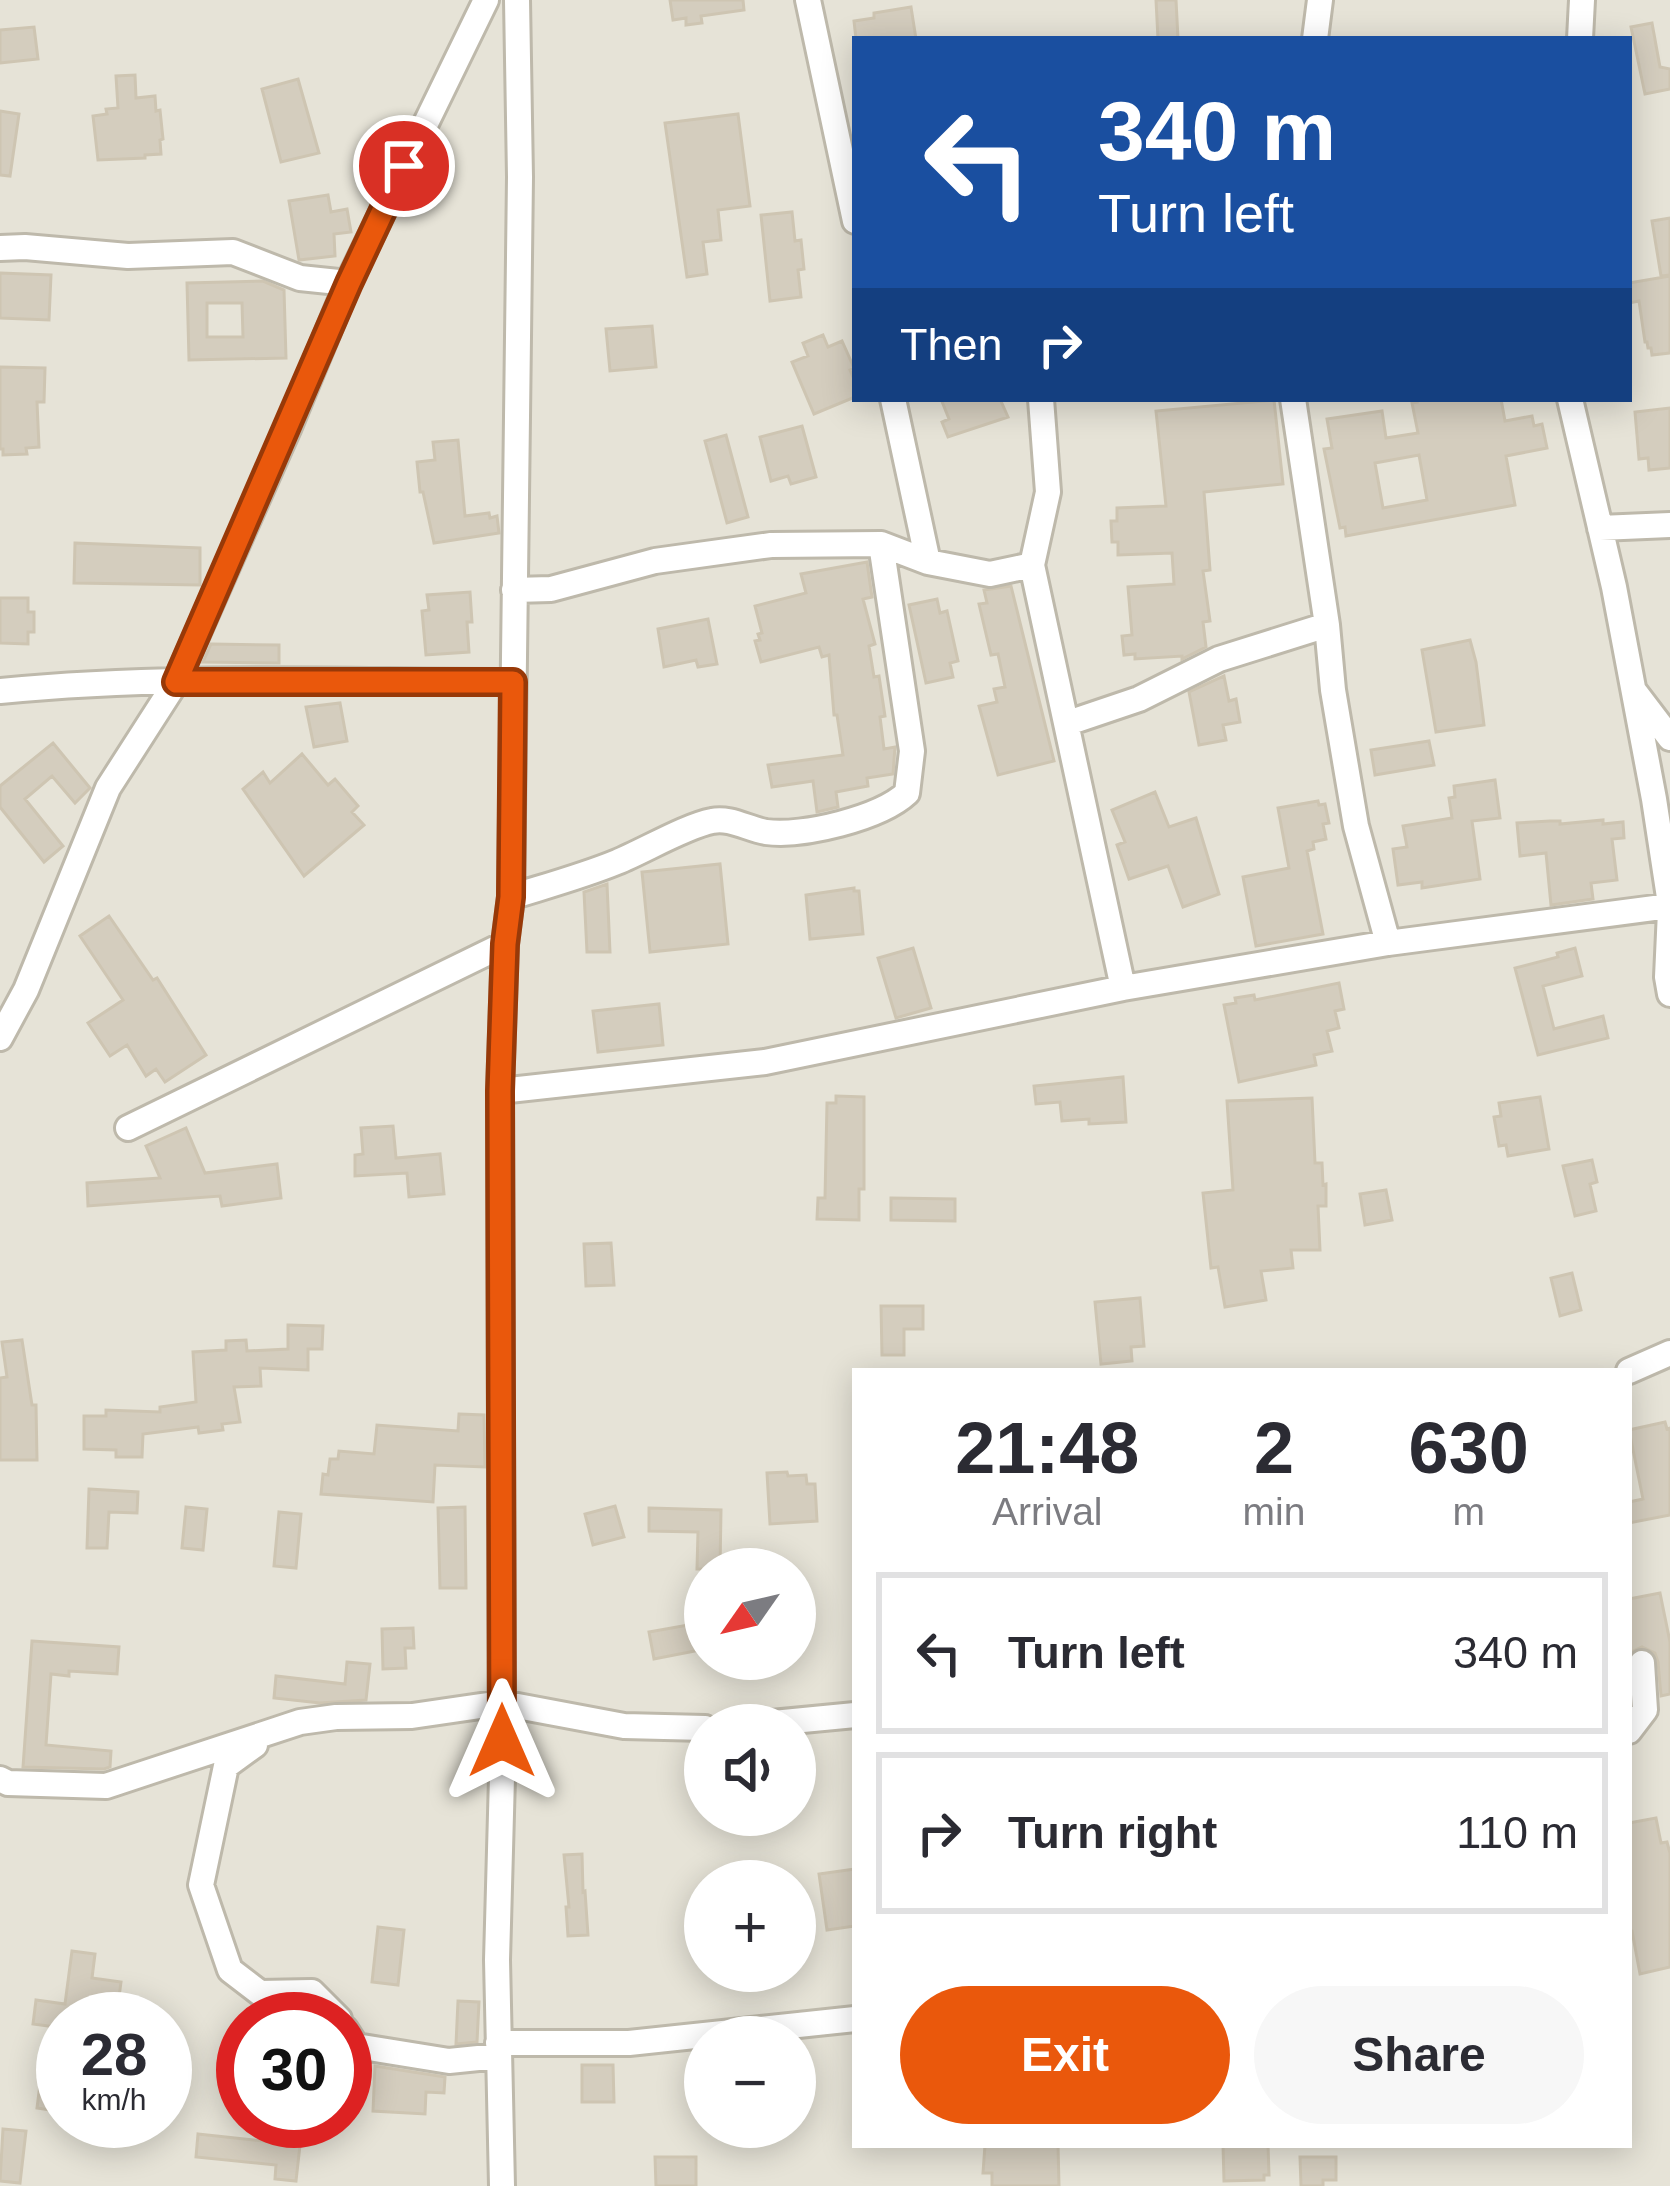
<!DOCTYPE html>
<html lang="en">
<head>
<meta charset="utf-8">
<style>
	:root { --surface:#fff; --page:#f7f7f7; --text:#2b2b33; --muted:#7c7c81; --line:#e1e1e2; --accent:#ea580c }
	body { margin:0; font-family:Arial,sans-serif; background:var(--page); color:var(--text); height:100vh; display:flex; flex-direction:column; font-size:45px; white-space:nowrap }
	* { box-sizing:border-box; margin:0 }
	p { font-size:39px; color:var(--muted) }
	.icon { flex:none; width:66px; height:66px; fill:none; stroke:currentColor; stroke-width:2; stroke-linecap:round; stroke-linejoin:round }
	.map { position:relative; flex:1; overflow:hidden }
	.side { position:absolute; left:852px; top:1368px; width:780px; height:780px; display:flex; flex-direction:column; background:var(--surface); border-radius:0px; box-shadow:0 6px 30px #0003 }
	.side>* { flex:none }
	.top-card { position:absolute; left:852px; top:36px; width:780px; height:366px; border-radius:0px; box-shadow:0 6px 30px #0003; background:#1a4fa0; color:#fff; overflow:hidden }
	.needle { width:78px; rotate:236deg }
	.controls { position:absolute; left:684px; top:1548px; display:grid; gap:24px }
	.controls a { display:grid; place-items:center; width:132px; height:132px; border-radius:50%; background:var(--surface); box-shadow:0 6px 30px #0003; font-size:60px }
	.speed { position:absolute; left:36px; top:1992px; display:flex; gap:24px; font-size:60px; font-weight:700; text-align:center }
	.speed>* { display:grid; place-content:center; width:156px; height:156px; border-radius:50%; background:var(--surface); box-shadow:0 6px 30px #0003; line-height:1 }
	.speed small { font-size:30px; font-weight:400 }
	.speed .limit { border:18px solid #d22; background:#fff; color:#111 }
	.pin { position:absolute; display:grid; place-items:center; width:102px; height:102px; color:#fff; margin:-51px; border:6px solid #fff; border-radius:50%; box-shadow:0 3px 12px #0007 }
	.me { position:absolute; width:132px; margin:-66px; rotate:0deg; stroke-linejoin:round; filter:drop-shadow(0 0 9px #0008) }
	.turn { display:flex; align-items:center; gap:42px; height:252px; padding:0 48px; font-size:54px }
	.turn .icon { width:156px; height:156px; stroke-width:2.5 }
	.turn b { display:block; font-size:84px; line-height:102px }
	.then { display:flex; align-items:center; height:114px; padding:0 48px; background:#0003; gap:24px; font-size:45px }
	.eta { display:flex; justify-content:space-evenly; align-items:center; height:204px; text-align:center }
	.eta b { font-size:72px; font-weight:700; line-height:84px }
	.cta { display:flex; gap:24px; margin-top:auto; padding:24px 48px }
	.cta a { flex:1; height:138px; border-radius:72px; background:var(--accent); color:#fff; font-size:48px; font-weight:700; line-height:138px; text-align:center }
	.cta a+a { background:var(--page); color:var(--text) }
	ul { padding:0; list-style:none }
	li { display:flex; align-items:center; gap:36px; height:162px; margin:0 24px 18px; padding:0 24px; border:6px solid var(--line); border-radius:0px }
	li div { flex:1 }
	li b { display:block; font-size:45px }
	li em { font-style:normal }
	.map>svg:first-child { display:block }
</style>
</head>
<body>
<div class="map">
<svg width="1670" height="2186" viewBox="0 0 1670 2186">
	<rect width="100%" height="100%" fill="#f3f0e8"/>
	<path fill="#e6e3d7" fill-rule="evenodd" d="M 0,0 L 1670,0 L 1670,2186 L 0,2186 ZM 855,39 L 1629,39 L 1629,399 L 855,399 ZM 855,1371 L 1629,1371 L 1629,2145 L 855,2145 ZM 705,1569 L 795,1569 L 795,1659 L 705,1659 ZM 705,1725 L 795,1725 L 795,1815 L 705,1815 ZM 705,1881 L 795,1881 L 795,1971 L 705,1971 ZM 63,2019 L 165,2019 L 165,2121 L 63,2121 ZM 243,2019 L 345,2019 L 345,2121 L 243,2121 ZM 705,2037 L 795,2037 L 795,2127 L 705,2127 Z"/>
	<path fill="#d4cdbe" stroke="#cec5b2" stroke-width="3" fill-rule="evenodd" d="M 670,0 L 743,0 L 744,10 L 701,16 L 702,23 L 686,25 L 686,18 L 673,20 Z
		M 1156,0 L 1176,0 L 1178,39 L 1158,39 Z
		M 911,7 L 916,39 L 856,39 L 854,21 L 874,18 L 874,13 Z
		M 1652,23 L 1660,67 L 1670,69 L 1670,89 L 1645,94 L 1631,27 Z
		M 34,27 L 38,59 L 0,63 L 0,30 Z
		M 135,75 L 136,98 L 155,96 L 156,111 L 160,110 L 163,139 L 160,140 L 161,154 L 145,155 L 145,158 L 98,160 L 93,116 L 107,114 L 106,109 L 118,108 L 116,76 Z
		M 298,79 L 319,153 L 281,162 L 262,89 Z
		M 0,111 L 19,114 L 10,176 L 0,175 Z
		M 738,114 L 750,206 L 718,210 L 721,240 L 703,242 L 707,274 L 687,277 L 665,123 Z
		M 328,195 L 331,212 L 347,209 L 351,232 L 334,234 L 335,256 L 299,260 L 289,201 Z
		M 792,212 L 795,241 L 801,240 L 804,269 L 798,270 L 801,297 L 770,301 L 761,215 Z
		M 1670,218 L 1670,275 L 1661,276 L 1652,221 Z
		M 0,273 L 51,275 L 49,320 L 0,318 Z
		M 1670,276 L 1670,353 L 1652,355 L 1651,348 L 1648,348 L 1647,342 L 1645,342 L 1639,301 L 1629,303 L 1629,283 Z
		M 263,281 L 284,290 L 286,358 L 189,360 L 187,283 ZM 207,303 L 242,303 L 243,337 L 207,337 Z
		M 652,326 L 656,367 L 610,371 L 606,329 Z
		M 823,335 L 828,347 L 842,341 L 854,368 L 850,370 L 855,382 L 855,397 L 814,414 L 792,362 L 808,356 L 803,343 Z
		M 0,367 L 45,368 L 44,402 L 37,402 L 39,447 L 26,448 L 27,454 L 3,455 L 3,449 L 0,449 Z
		M 941,399 L 1000,399 L 1008,417 L 948,437 L 942,422 L 949,419 Z
		M 1416,399 L 1501,399 L 1505,421 L 1532,416 L 1534,426 L 1542,424 L 1547,448 L 1506,456 L 1515,505 L 1346,536 L 1345,527 L 1340,528 L 1324,449 L 1332,448 L 1327,419 L 1382,411 L 1386,438 L 1418,433 L 1412,403 L 1417,402 ZM 1419,455 L 1427,500 L 1383,508 L 1375,463 Z
		M 1274,400 L 1283,484 L 1204,492 L 1210,570 L 1203,571 L 1210,621 L 1203,622 L 1206,647 L 1182,659 L 1182,656 L 1135,659 L 1135,654 L 1124,655 L 1122,636 L 1132,635 L 1128,587 L 1174,584 L 1172,553 L 1118,555 L 1118,542 L 1112,542 L 1111,521 L 1117,521 L 1117,508 L 1166,506 L 1156,411 Z
		M 1670,408 L 1670,468 L 1649,470 L 1648,458 L 1639,459 L 1635,412 Z
		M 802,426 L 816,477 L 791,484 L 788,476 L 771,481 L 760,437 Z
		M 726,435 L 748,517 L 727,523 L 705,441 Z
		M 458,440 L 465,516 L 489,513 L 490,518 L 497,516 L 499,533 L 434,543 L 423,492 L 420,492 L 417,462 L 435,460 L 433,442 Z
		M 75,543 L 200,548 L 200,585 L 74,583 Z
		M 867,562 L 872,597 L 863,599 L 875,644 L 869,646 L 874,677 L 879,676 L 885,716 L 880,717 L 884,749 L 895,747 L 893,774 L 867,778 L 868,786 L 836,792 L 838,807 L 817,812 L 813,781 L 772,787 L 768,765 L 843,755 L 837,715 L 834,715 L 829,655 L 822,657 L 819,647 L 761,662 L 755,641 L 760,640 L 758,634 L 762,633 L 755,606 L 806,593 L 801,574 Z
		M 1011,586 L 1054,761 L 998,775 L 979,706 L 997,702 L 994,689 L 1005,687 L 998,654 L 991,655 L 979,604 L 987,603 L 984,590 Z
		M 470,592 L 472,622 L 467,622 L 469,652 L 426,655 L 422,611 L 429,610 L 427,595 Z
		M 0,598 L 28,598 L 28,612 L 34,612 L 34,632 L 28,632 L 28,644 L 0,643 Z
		M 937,599 L 940,613 L 947,611 L 958,661 L 950,663 L 953,677 L 926,683 L 909,605 Z
		M 708,619 L 717,664 L 698,667 L 696,660 L 664,667 L 658,629 Z
		M 1470,640 L 1476,662 L 1484,725 L 1436,732 L 1422,650 Z
		M 211,644 L 279,645 L 279,663 L 203,662 Z
		M 1224,676 L 1229,701 L 1236,699 L 1240,722 L 1223,725 L 1226,740 L 1199,745 L 1189,692 Z
		M 340,703 L 347,741 L 314,747 L 306,707 Z
		M 1429,741 L 1434,765 L 1375,775 L 1371,750 Z
		M 53,743 L 90,788 L 75,803 L 52,776 L 25,799 L 63,846 L 44,862 L 0,807 L 0,786 Z
		M 302,754 L 328,785 L 335,779 L 358,806 L 352,812 L 364,825 L 304,876 L 243,789 L 263,772 L 270,783 Z
		M 1495,780 L 1500,818 L 1472,821 L 1480,879 L 1422,888 L 1422,882 L 1398,885 L 1393,849 L 1407,847 L 1403,826 L 1452,818 L 1449,798 L 1455,797 L 1454,786 Z
		M 1155,792 L 1169,827 L 1196,818 L 1219,894 L 1183,907 L 1168,866 L 1129,879 L 1117,845 L 1125,842 L 1112,810 Z
		M 1318,801 L 1319,805 L 1325,804 L 1329,823 L 1323,824 L 1326,839 L 1313,842 L 1314,849 L 1307,851 L 1323,934 L 1256,946 L 1243,877 L 1289,868 L 1278,808 Z
		M 1603,820 L 1603,824 L 1623,822 L 1624,838 L 1612,839 L 1617,880 L 1591,883 L 1593,899 L 1551,905 L 1546,853 L 1520,856 L 1517,823 L 1550,821 L 1560,821 L 1560,824 Z
		M 720,864 L 728,944 L 650,952 L 642,872 Z
		M 607,884 L 610,952 L 587,952 L 584,892 Z
		M 854,888 L 854,891 L 859,891 L 863,934 L 810,939 L 806,895 Z
		M 109,916 L 153,980 L 157,978 L 206,1055 L 165,1082 L 156,1069 L 146,1076 L 127,1045 L 110,1056 L 88,1023 L 123,1000 L 80,936 Z
		M 913,948 L 931,1008 L 896,1018 L 878,958 Z
		M 1575,948 L 1582,976 L 1543,986 L 1554,1029 L 1603,1016 L 1608,1038 L 1538,1055 L 1515,968 L 1558,957 L 1557,953 Z
		M 1339,983 L 1344,1009 L 1335,1011 L 1339,1028 L 1327,1031 L 1332,1051 L 1314,1055 L 1316,1065 L 1239,1082 L 1224,1005 L 1236,1003 L 1235,998 L 1254,995 L 1255,1000 Z
		M 659,1004 L 663,1045 L 598,1052 L 593,1011 Z
		M 1123,1077 L 1126,1122 L 1089,1124 L 1089,1119 L 1062,1121 L 1060,1102 L 1036,1104 L 1034,1086 Z
		M 836,1096 L 864,1097 L 864,1189 L 859,1189 L 859,1220 L 817,1219 L 818,1198 L 825,1198 L 827,1103 L 836,1103 Z
		M 1540,1097 L 1549,1149 L 1508,1156 L 1506,1145 L 1499,1146 L 1494,1117 L 1501,1116 L 1499,1103 Z
		M 1312,1098 L 1315,1163 L 1322,1163 L 1323,1185 L 1326,1184 L 1326,1206 L 1318,1206 L 1320,1250 L 1291,1250 L 1293,1268 L 1261,1271 L 1266,1300 L 1225,1307 L 1218,1267 L 1211,1268 L 1203,1193 L 1233,1190 L 1227,1101 Z
		M 393,1126 L 396,1158 L 440,1154 L 444,1194 L 409,1197 L 407,1173 L 355,1176 L 355,1155 L 363,1154 L 361,1128 Z
		M 186,1128 L 205,1173 L 277,1164 L 281,1198 L 222,1206 L 220,1196 L 88,1206 L 87,1183 L 160,1178 L 146,1146 Z
		M 1592,1160 L 1597,1182 L 1590,1184 L 1596,1211 L 1575,1216 L 1563,1166 Z
		M 1386,1190 L 1392,1220 L 1365,1225 L 1360,1194 Z
		M 891,1198 L 955,1199 L 955,1221 L 891,1220 Z
		M 611,1243 L 614,1285 L 586,1286 L 584,1244 Z
		M 1572,1273 L 1581,1310 L 1560,1316 L 1551,1278 Z
		M 1140,1298 L 1144,1346 L 1131,1347 L 1132,1361 L 1101,1364 L 1095,1302 Z
		M 881,1306 L 923,1306 L 923,1329 L 904,1329 L 904,1355 L 882,1355 Z
		M 288,1325 L 323,1326 L 322,1349 L 308,1349 L 308,1370 L 260,1368 L 261,1386 L 234,1387 L 240,1422 L 222,1424 L 223,1430 L 199,1433 L 198,1427 L 143,1434 L 142,1457 L 116,1457 L 116,1450 L 84,1449 L 84,1416 L 106,1416 L 106,1410 L 160,1412 L 160,1407 L 196,1402 L 193,1352 L 226,1350 L 226,1341 L 246,1340 L 247,1351 L 288,1349 Z
		M 22,1340 L 32,1405 L 36,1405 L 37,1460 L 0,1460 L 0,1378 L 7,1377 L 2,1342 Z
		M 459,1414 L 484,1415 L 485,1467 L 435,1465 L 433,1502 L 321,1494 L 323,1474 L 328,1475 L 330,1459 L 338,1459 L 339,1451 L 374,1454 L 377,1425 L 458,1431 Z
		M 1665,1422 L 1667,1429 L 1670,1428 L 1670,1515 L 1629,1523 L 1629,1502 L 1643,1499 L 1629,1430 Z
		M 787,1472 L 788,1476 L 806,1475 L 807,1484 L 815,1484 L 817,1521 L 770,1524 L 767,1473 Z
		M 89,1489 L 138,1492 L 137,1513 L 109,1512 L 107,1548 L 87,1548 Z
		M 615,1506 L 624,1537 L 593,1545 L 585,1514 Z
		M 186,1507 L 207,1509 L 203,1550 L 182,1548 Z
		M 465,1507 L 466,1588 L 440,1588 L 438,1508 Z
		M 649,1508 L 721,1510 L 720,1569 L 697,1569 L 698,1532 L 649,1531 Z
		M 279,1512 L 301,1514 L 296,1568 L 274,1566 Z
		M 1660,1593 L 1670,1642 L 1670,1694 L 1661,1696 L 1658,1662 L 1655,1653 L 1642,1647 L 1629,1653 L 1629,1599 Z
		M 705,1622 L 705,1649 L 654,1659 L 649,1632 Z
		M 413,1628 L 414,1648 L 405,1648 L 406,1668 L 383,1669 L 382,1629 Z
		M 32,1641 L 119,1647 L 117,1674 L 69,1671 L 69,1676 L 51,1674 L 46,1745 L 111,1751 L 110,1767 L 104,1769 L 23,1767 Z
		M 347,1662 L 370,1664 L 366,1700 L 320,1703 L 274,1698 L 276,1676 L 345,1684 Z
		M 1656,1818 L 1661,1843 L 1667,1842 L 1670,1853 L 1670,1967 L 1640,1974 L 1632,1931 L 1629,1931 L 1629,1823 Z
		M 582,1854 L 583,1892 L 585,1891 L 588,1935 L 568,1936 L 566,1907 L 569,1907 L 564,1855 Z
		M 855,1869 L 855,1926 L 827,1930 L 819,1874 Z
		M 378,1927 L 404,1930 L 398,1985 L 372,1982 Z
		M 72,1951 L 95,1954 L 92,1978 L 121,1982 L 116,2019 L 63,2019 L 63,2028 L 33,2024 L 36,2000 L 65,2004 Z
		M 458,2001 L 479,2002 L 477,2042 L 456,2044 Z
		M 43,2061 L 63,2064 L 63,2112 L 37,2108 Z
		M 582,2065 L 613,2065 L 614,2102 L 582,2102 Z
		M 375,2066 L 445,2077 L 444,2093 L 426,2092 L 425,2114 L 373,2111 Z
		M 3,2129 L 26,2131 L 20,2183 L 0,2181 Z
		M 198,2134 L 300,2145 L 296,2181 L 275,2179 L 276,2165 L 196,2157 Z
		M 985,2145 L 1058,2145 L 1059,2186 L 992,2186 L 992,2173 L 983,2173 Z
		M 1223,2145 L 1268,2145 L 1269,2175 L 1264,2175 L 1264,2180 L 1224,2181 Z
		M 655,2157 L 696,2157 L 696,2186 L 656,2186 Z
		M 1300,2157 L 1336,2157 L 1336,2180 L 1323,2180 L 1323,2186 L 1301,2186 Z"/>
	<g fill="none" stroke-linecap="round" stroke-linejoin="round">
		<g stroke="#beb9ab" stroke-width="30">
			<path id="street" d="M 808,0 L 855,221
				M 1315,39 L 1320,0
				M 1580,39 L 1582,0
				M 0,248 L 25,247 L 128,256 L 233,252 L 300,278 L 348,283
				M 893,399 L 928,562
				M 1041,399 L 1048,492 L 1032,565 L 1123,988
				M 1293,399 L 1327,625 L 1333,690 L 1356,826 L 1388,943
				M 1570,399 L 1614,587 L 1654,799 L 1670,904
				M 1600,528 L 1670,525
				M 514,590 L 551,589 L 655,561 L 771,545 L 881,544 L 928,562 L 990,574 L 1032,565
				M 0,691 C 170,674 342,682 513,682
				M 1635,692 L 1670,738
				M 1068,723 L 1139,699 L 1219,659 L 1327,625
				M 511,897 C 546,886 583,876 617,862 C 644,851 686,826 712,821 C 730,817 748,829 766,832 C 803,837 880,818 907,793 L 912,751 L 881,544
				M 1670,911 L 1667,977 L 1670,994
				M 0,1038 L 26,990 L 108,788 L 176,682 L 288,429 L 348,283 L 486,0
				M 500,1091 L 765,1062 L 1123,988 L 1388,943 L 1670,906
				M 128,1128 L 505,944
				M 1629,1371 L 1670,1353
				M 751,1725 L 855,1715
				M 1629,1731 L 1645,1710 L 1642,1663
				M 255,1745 L 226,1766 L 201,1885 L 230,1970 L 260,1993 L 312,1992 L 339,2019
				M 0,1779 L 8,1783 L 106,1786 L 300,1722 L 336,1717 L 412,1716 L 501,1703 L 624,1726 L 705,1728
				M 345,2029 L 356,2046 L 449,2061 L 498,2056
				M 498,2043 L 629,2043 L 855,2019
				M 502,2186 L 497,1960 L 502,1777 L 500,1091 L 505,944 L 511,897 L 520,177 L 517,0"/>
		</g>
		<use href="#street" stroke="#fff" stroke-width="24"/>
	</g>
	<g fill="none" stroke-linecap="round" stroke-linejoin="round">
		<g stroke="#983908" stroke-width="30">
			<path id="route" d="M 404,166 L 349,283 L 176,682 L 513,682 L 511,897 L 505,944 L 500,1091 L 502,1741"/>
		</g>
		<use href="#route" stroke="#ea580c" stroke-width="21"/>
	</g>
</svg>
<div class="controls">
<a><svg class="needle" viewBox="-14 -14 28 28"><path d="M0-13l5 13h-10z" fill="#e53935"/><path d="M0 13l5-13h-10z" fill="#7c7c81"/></svg></a>
<a><svg class="icon" aria-label="sound" viewBox="0 0 24 24"><path d="M4 9h4l5-4v14l-5-4H4zM17 9q2 3 0 6"/></svg></a>
<a>+</a>
<a>−</a>
</div>
<div class="speed"><div>28<small>km/h</small></div><div class="limit">30</div></div>
<div class="pin" style="left:404px;top:166px;background:#d93025"><svg class="icon" aria-label="arrive" viewBox="0 0 24 24"><path d="M6 21V4h12l-3 4 3 4H6"/></svg></div>
<svg class="me" style="left:502px;top:1741px" viewBox="-20 -20 40 40"><path d="M0-17L14 15 0 8-14 15z" fill="#ea580c" stroke="#fff" stroke-width="4"/></svg>
<div class="top-card">
<div class="turn"><svg class="icon" aria-label="left" viewBox="0 0 24 24"><path d="M17 20v-9H6M10 6l-5 5 5 5"/></svg><div><b>340 m</b>Turn left</div></div>
<div class="then">Then<svg class="icon" aria-label="right" viewBox="0 0 24 24"><path d="M7 20v-9h11M14 6l5 5-5 5"/></svg></div>
</div>
<section class="side">
<div class="eta">
<div><b>21:48</b><p>Arrival</p></div>
<div><b>2</b><p>min</p></div>
<div><b>630</b><p>m</p></div>
</div>
<ul>
<li><svg class="icon" aria-label="left" viewBox="0 0 24 24"><path d="M17 20v-9H6M10 6l-5 5 5 5"/></svg><div><b>Turn left</b></div><em>340 m</em></li>
<li><svg class="icon" aria-label="right" viewBox="0 0 24 24"><path d="M7 20v-9h11M14 6l5 5-5 5"/></svg><div><b>Turn right</b></div><em>110 m</em></li>
</ul>
<div class="cta"><a>Exit</a><a>Share</a></div>
</section>
</div>
</body>
</html>
